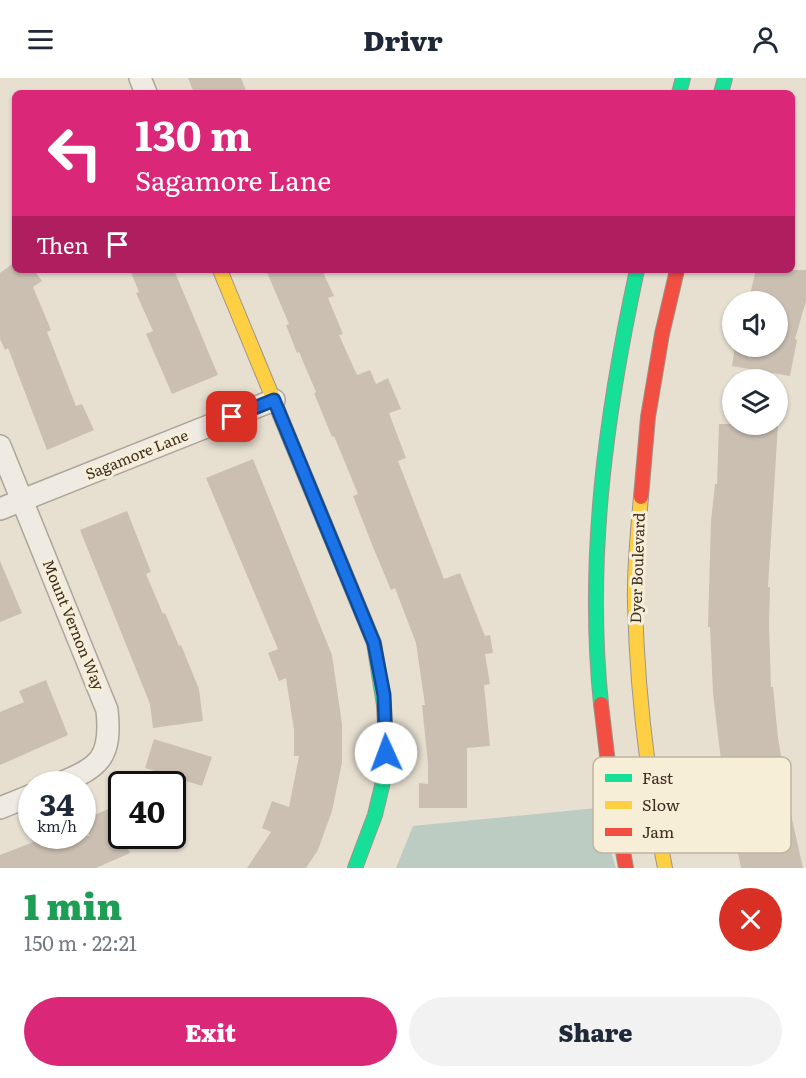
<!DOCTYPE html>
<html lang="en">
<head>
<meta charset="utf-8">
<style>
	:root { --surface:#fff; --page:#f2f2f3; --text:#1f2937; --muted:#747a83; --accent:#db2777 }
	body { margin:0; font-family:Literata,serif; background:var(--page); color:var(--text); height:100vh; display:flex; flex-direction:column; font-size:22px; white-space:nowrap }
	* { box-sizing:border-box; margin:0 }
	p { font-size:20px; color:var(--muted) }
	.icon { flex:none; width:33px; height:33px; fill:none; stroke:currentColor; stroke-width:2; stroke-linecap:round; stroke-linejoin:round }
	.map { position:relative; height:790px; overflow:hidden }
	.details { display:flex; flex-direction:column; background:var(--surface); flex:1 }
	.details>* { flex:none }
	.guide { position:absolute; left:12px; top:12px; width:783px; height:183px; border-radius:9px; box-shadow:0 2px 4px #0004; background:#db2777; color:#fff; overflow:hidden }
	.fabs { position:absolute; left:722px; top:213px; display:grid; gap:12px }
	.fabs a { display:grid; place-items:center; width:66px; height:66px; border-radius:50%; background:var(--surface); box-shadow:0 2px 4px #0004; font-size:30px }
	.speed { position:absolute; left:18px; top:693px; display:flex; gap:12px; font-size:30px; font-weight:700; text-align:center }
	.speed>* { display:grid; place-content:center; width:78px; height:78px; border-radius:50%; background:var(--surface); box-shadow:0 2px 4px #0004; line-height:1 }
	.speed small { font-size:15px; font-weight:400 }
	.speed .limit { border:3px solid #111; border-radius:9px; background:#fff; color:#111 }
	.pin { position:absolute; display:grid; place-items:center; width:51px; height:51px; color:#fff; margin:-26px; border-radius:12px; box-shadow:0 3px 9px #0006 }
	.me { position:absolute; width:66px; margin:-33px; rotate:358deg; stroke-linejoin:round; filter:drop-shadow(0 0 4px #0008) }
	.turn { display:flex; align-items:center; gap:21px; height:126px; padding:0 24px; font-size:27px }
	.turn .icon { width:78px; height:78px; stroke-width:2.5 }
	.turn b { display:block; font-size:42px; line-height:51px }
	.then { display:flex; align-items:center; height:57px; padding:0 24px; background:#0003; gap:12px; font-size:22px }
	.round { display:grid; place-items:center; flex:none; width:63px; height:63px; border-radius:32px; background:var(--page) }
	.overview { display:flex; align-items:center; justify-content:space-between; height:102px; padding:0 24px }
	h1 { font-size:36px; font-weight:800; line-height:45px; color:#1e9e55 }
	.button { display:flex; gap:12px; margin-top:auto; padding:12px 24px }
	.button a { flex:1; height:69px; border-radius:36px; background:var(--accent); color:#fff; font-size:24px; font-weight:800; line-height:69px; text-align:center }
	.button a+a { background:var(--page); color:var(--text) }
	header { display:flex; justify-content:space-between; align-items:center; height:78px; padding:0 24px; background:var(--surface); font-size:27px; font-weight:800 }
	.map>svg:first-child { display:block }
</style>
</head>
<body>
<header><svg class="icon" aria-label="menu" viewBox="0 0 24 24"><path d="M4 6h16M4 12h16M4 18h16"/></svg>Drivr<svg class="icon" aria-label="person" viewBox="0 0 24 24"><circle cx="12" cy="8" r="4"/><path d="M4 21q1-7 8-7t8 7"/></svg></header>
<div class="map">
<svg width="806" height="790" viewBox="0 0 806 790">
	<rect width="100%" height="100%" fill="#e7e0d1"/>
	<path fill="#bcccc2" d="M 597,730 L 616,790 L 396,790 L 413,748 Z"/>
	<path fill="#cbbfb2" d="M 188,0 L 241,0 L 247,15 L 194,15 Z
		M 15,184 L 15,192 L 34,192 L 42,203 L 33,209 L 51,252 L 47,254 L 76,328 L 82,326 L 94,352 L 47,372 L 8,270 L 5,272 L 0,261 L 0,195 Z
		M 130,192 L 174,192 L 218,297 L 172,316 L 146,256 L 153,253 L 136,215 L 139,214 Z
		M 266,192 L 322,192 L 334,218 L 328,220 L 343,256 L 339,257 L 357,297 L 370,292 L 376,306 L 388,300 L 401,331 L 389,335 L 406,380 L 398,383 L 444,501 L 460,495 L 485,558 L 490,557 L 493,575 L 485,576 L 490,606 L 484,607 L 490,668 L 467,670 L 467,730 L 419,730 L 419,705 L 428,706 L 428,686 L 422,627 L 425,627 L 416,565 L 395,510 L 391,512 L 373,469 L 353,418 L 358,416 L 334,358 L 332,359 L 314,315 L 316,314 L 299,274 L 297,275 L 286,247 L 289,246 Z
		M 756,192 L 806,192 L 806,223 L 795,261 L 797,262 L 790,298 L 732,288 L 735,268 L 777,268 L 777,224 L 748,224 Z
		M 719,346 L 778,346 L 768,509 L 770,509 L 769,546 L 771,609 L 773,609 L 778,660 L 784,695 L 782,696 L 803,790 L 741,790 L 723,699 L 713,615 L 710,549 L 708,549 L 711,443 L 715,406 L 717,406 Z
		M 253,381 L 332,577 L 342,646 L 342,685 L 332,733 L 318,772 L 306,790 L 247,790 L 271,754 L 262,750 L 272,723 L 289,729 L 299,678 L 294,678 L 294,652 L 286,600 L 279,603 L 268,575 L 278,571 L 206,400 Z
		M 127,433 L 151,494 L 146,496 L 163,536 L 165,535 L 179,568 L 181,567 L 199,611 L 203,643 L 153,650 L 150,626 L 80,452 Z
		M 0,483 L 22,535 L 0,544 Z
		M 46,602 L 68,657 L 0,687 L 0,634 L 24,624 L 19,613 Z
		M 154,661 L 212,679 L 202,708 L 145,690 Z
		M 122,725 L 122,758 L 130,775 L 96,790 L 0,790 L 0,777 L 49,758 L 90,758 L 83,742 Z"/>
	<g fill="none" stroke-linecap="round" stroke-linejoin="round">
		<g stroke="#ada599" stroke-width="24">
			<path id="street" d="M 140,0 L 146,15
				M 0,368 L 107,632 C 112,680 100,689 58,706
				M 0,431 L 274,322
				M 0,730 L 32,717"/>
		</g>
		<g stroke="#9c958a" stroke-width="16">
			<path id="fast" d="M 679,15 L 683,0
				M 721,15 L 725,0
				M 325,446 L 374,565 L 384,627 L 386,667 L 382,708 L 375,737 L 355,790
				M 601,626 C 586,480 606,335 637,192"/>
		</g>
		<g stroke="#9c958a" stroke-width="16">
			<path id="slow" d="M 220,192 L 325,446
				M 641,419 C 638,454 634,490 635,525 C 637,614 648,703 665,790"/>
		</g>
		<g stroke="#9c958a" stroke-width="16">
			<path id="jam" d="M 641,419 L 648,339 L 662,256 L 677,192
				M 601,626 L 610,702 L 626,790"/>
		</g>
		<use href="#street" stroke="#efebe3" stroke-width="21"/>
		<use href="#fast" stroke="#16e098" stroke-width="14"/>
		<use href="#slow" stroke="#ffcf43" stroke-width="14"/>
		<use href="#jam" stroke="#f24e42" stroke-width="14"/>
	</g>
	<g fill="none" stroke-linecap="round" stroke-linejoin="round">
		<g stroke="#114b97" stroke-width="15">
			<path id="route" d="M 232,339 L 274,322 L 374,565 L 384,617 L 386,675"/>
		</g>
		<use href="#route" stroke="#1a73e8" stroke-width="10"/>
	</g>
	<g text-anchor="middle" stroke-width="6" stroke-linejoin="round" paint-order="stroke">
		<g font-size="15" fill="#3d2e20" stroke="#f7eed8">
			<text transform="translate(137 377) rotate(-22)" y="5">Sagamore Lane</text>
			<text transform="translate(638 490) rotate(-88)" y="5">Dyer Boulevard</text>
			<text transform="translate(73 547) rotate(68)" y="5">Mount Vernon Way</text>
		</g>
	</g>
	<rect x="593" y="679" width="198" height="96" rx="9" fill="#f7eed8" stroke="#bfb4a1" stroke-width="1.5"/>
	<rect x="605" y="696" width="27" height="8" fill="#16e098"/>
	<rect x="605" y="723" width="27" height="8" fill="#ffcf43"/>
	<rect x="605" y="750" width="27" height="8" fill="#f24e42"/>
	<g font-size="16" fill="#3d2e20">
		<text x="642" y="706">Fast</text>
		<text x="642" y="733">Slow</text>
		<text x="642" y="760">Jam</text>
	</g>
</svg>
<div class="fabs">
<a><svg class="icon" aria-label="sound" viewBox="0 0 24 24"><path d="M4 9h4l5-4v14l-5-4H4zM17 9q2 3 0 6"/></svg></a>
<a><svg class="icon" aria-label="layers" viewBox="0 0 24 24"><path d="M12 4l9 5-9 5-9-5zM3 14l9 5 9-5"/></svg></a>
</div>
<div class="speed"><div>34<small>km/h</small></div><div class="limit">40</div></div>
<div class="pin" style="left:232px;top:339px;background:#d93025"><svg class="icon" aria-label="arrive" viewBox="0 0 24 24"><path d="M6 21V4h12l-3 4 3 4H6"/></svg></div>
<svg class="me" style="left:386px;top:675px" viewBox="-20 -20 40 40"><circle r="19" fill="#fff"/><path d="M0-13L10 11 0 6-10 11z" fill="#1a73e8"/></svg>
<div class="guide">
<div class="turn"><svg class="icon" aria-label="left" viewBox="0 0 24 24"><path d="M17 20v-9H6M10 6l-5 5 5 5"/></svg><div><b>130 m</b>Sagamore Lane</div></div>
<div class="then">Then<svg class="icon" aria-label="arrive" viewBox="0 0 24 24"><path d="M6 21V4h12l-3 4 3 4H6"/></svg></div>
</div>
</div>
<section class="details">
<div class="overview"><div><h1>1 min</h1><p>150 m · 22:21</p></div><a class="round" style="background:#d93025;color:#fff"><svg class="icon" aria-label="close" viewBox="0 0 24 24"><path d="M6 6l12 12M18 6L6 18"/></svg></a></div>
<div class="button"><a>Exit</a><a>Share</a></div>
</section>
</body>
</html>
